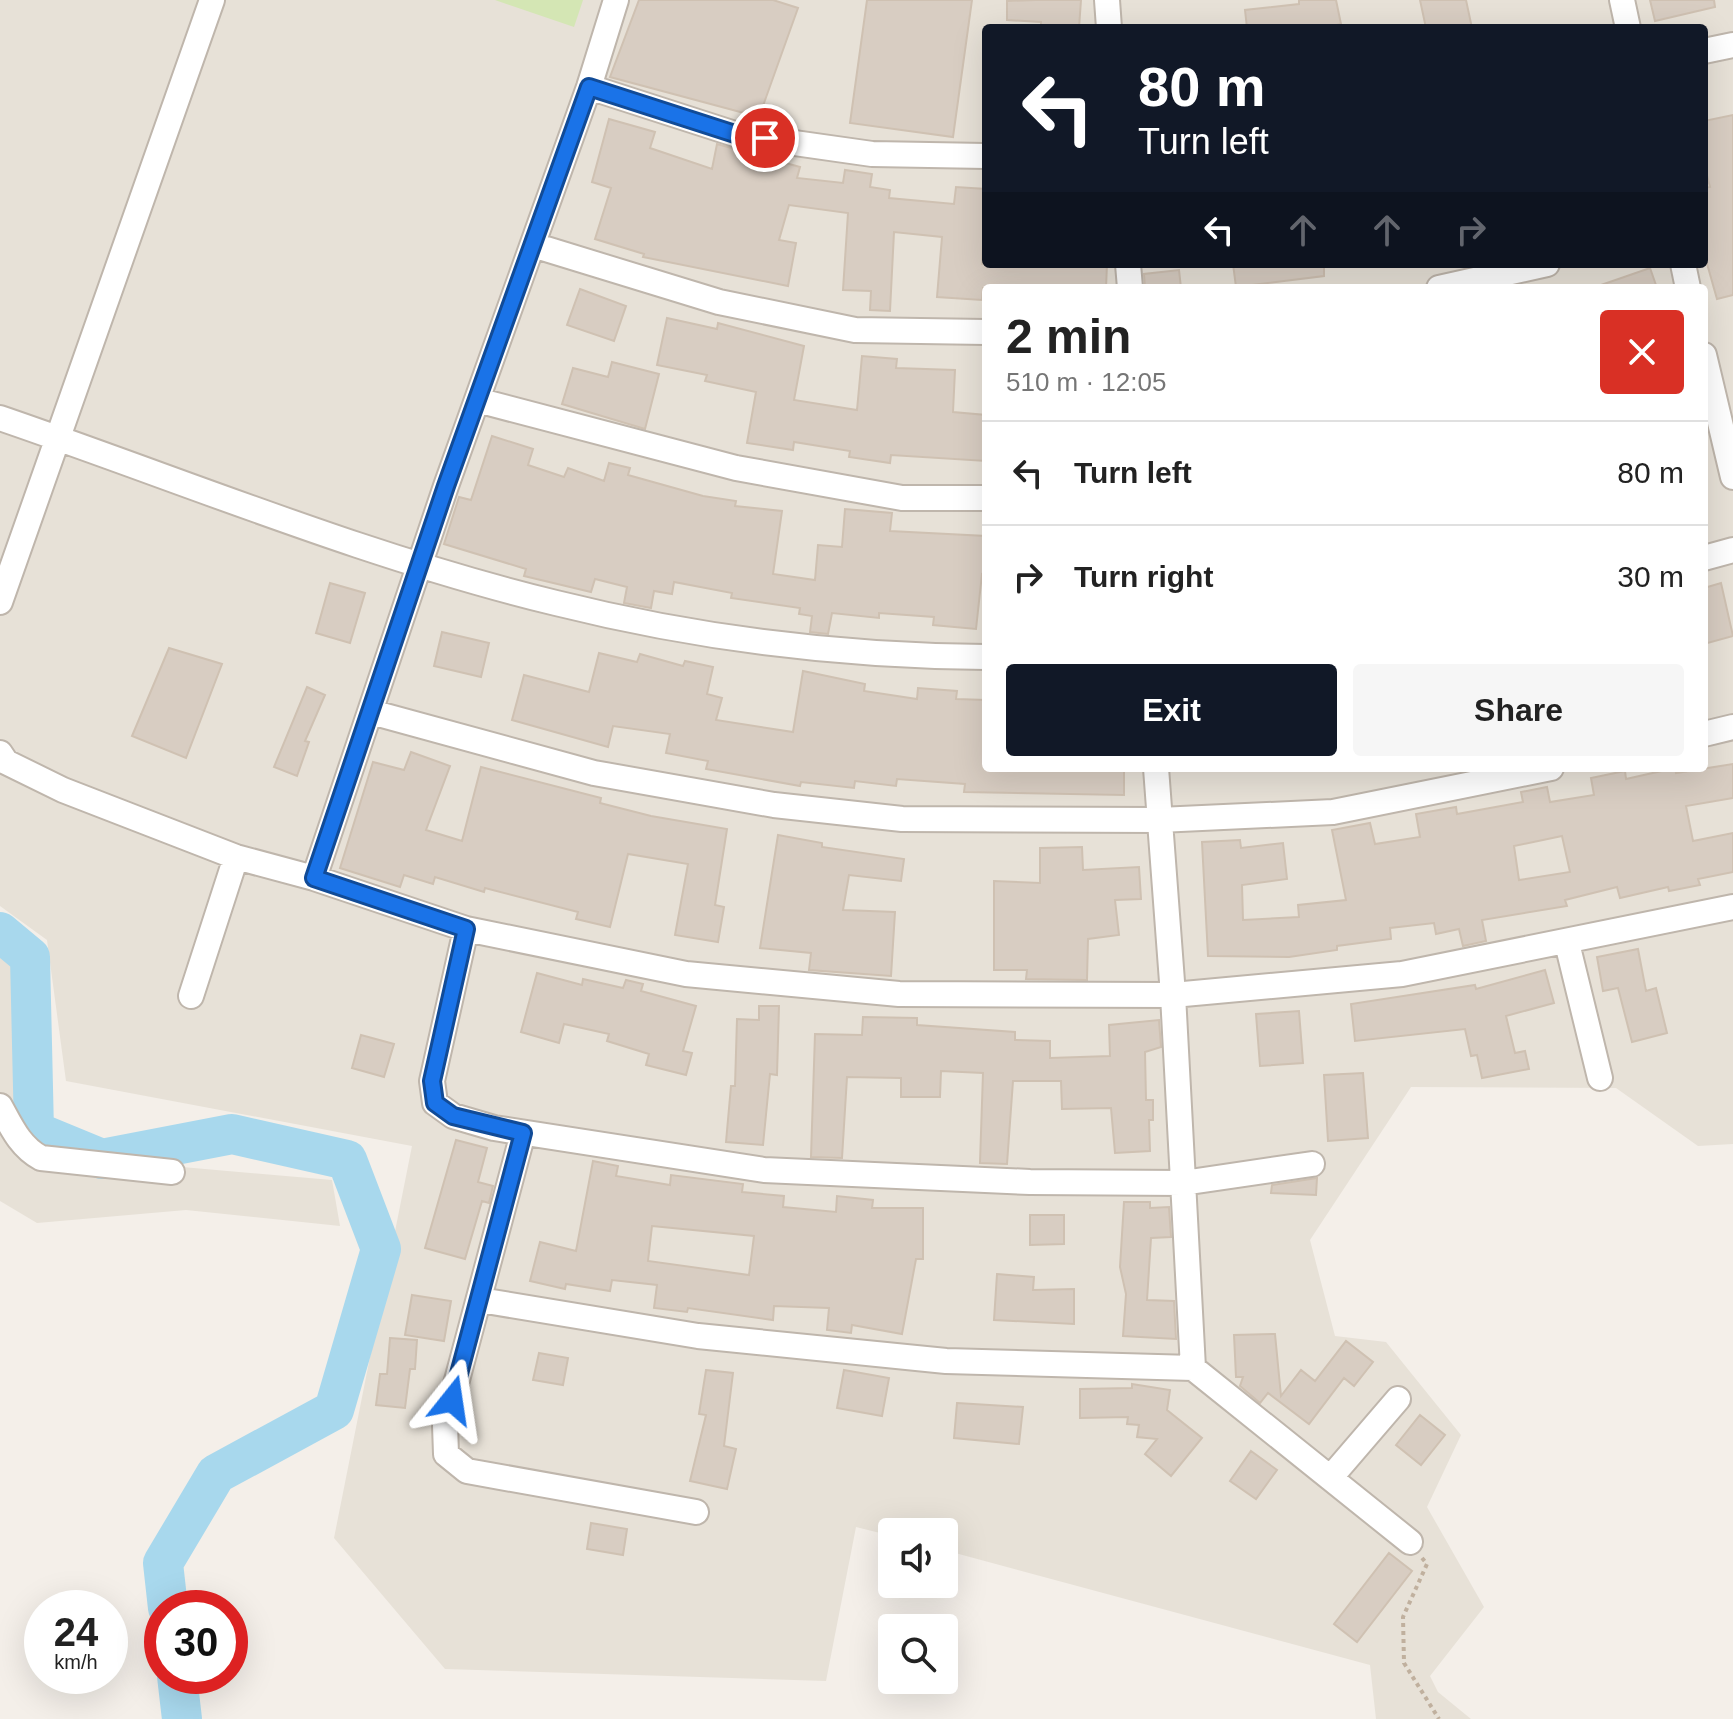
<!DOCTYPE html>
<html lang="en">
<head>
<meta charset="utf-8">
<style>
	:root { --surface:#fff; --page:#f6f6f6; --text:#222; --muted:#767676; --line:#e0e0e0; --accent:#111827 }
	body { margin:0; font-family:Arial,sans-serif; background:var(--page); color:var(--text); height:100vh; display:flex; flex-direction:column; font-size:30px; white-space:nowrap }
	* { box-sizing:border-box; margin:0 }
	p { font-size:26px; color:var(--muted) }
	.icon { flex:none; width:44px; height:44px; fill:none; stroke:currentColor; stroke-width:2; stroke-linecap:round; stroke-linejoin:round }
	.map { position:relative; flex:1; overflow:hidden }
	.side { position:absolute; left:982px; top:284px; width:726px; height:488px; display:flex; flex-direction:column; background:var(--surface); border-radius:8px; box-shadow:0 8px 32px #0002 }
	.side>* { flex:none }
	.top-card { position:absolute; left:982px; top:24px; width:726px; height:244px; border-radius:8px; box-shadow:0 8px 32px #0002; background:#111827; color:#fff; overflow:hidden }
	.buttons { position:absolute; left:878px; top:1518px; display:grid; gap:16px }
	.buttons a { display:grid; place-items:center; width:80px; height:80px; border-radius:8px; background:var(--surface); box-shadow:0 8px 32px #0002; font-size:40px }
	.speed { position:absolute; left:24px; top:1590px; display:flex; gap:16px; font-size:40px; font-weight:700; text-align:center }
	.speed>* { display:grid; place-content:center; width:104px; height:104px; border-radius:50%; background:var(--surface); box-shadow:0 8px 32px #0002; line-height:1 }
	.speed small { font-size:20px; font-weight:400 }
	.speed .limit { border:12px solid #d22; background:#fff; color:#111 }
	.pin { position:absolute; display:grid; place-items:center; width:68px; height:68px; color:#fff; margin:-34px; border:4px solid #fff; border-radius:50%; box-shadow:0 2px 8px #0007 }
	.me { position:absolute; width:88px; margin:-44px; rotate:15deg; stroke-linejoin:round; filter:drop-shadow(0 0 6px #0008) }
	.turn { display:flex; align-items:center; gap:28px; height:168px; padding:0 24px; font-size:36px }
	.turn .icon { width:104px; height:104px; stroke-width:2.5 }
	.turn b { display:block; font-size:56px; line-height:68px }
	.lanes { display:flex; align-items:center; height:76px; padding:0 24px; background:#0003; justify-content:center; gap:40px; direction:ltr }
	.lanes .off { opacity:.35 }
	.round { display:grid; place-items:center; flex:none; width:84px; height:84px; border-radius:8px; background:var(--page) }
	.headline { display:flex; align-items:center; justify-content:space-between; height:136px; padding:0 24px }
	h1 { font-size:48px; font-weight:700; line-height:60px }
	.cta { display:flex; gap:16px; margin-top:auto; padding:16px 24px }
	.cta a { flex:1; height:92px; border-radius:8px; background:var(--accent); color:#fff; font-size:32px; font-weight:700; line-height:92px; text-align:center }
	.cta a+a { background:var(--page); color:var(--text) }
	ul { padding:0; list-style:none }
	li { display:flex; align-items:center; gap:24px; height:104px; padding:0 24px; border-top:2px solid var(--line) }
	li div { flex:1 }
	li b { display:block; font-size:30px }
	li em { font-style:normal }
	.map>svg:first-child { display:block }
</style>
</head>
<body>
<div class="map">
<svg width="1733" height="1719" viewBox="0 0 1733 1719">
	<rect width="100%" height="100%" fill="#f4efe9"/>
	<path fill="#e7e1d7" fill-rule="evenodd" d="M 0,0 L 1733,0 L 1733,1144 L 1698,1146 L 1616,1088 L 1411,1087 L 1310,1240 L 1335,1336 L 1386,1342 L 1461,1435 L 1427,1507 L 1484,1607 L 1430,1676 L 1438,1692 L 1471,1719 L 1376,1719 L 1370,1665 L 944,1550 L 944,1532 L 892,1532 L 892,1536 L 856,1527 L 826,1681 L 445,1669 L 334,1538 L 412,1146 L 66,1081 L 47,940 L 0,906 ZM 986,28 L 1704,28 L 1704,264 L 986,264 ZM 986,288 L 1704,288 L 1704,768 L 986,768 Z
		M 0,948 L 13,958 L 27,1132 L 91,1159 L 332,1180 L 340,1226 L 186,1210 L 37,1223 L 0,1201 Z"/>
	<path fill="#d4e6b4" d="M 495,0 L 583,0 L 574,27 Z"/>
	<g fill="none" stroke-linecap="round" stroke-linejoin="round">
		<path stroke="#a8d8ed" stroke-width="40" d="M 0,932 L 30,957 L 34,1131 L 102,1159 L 232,1134 L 347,1160 L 381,1249 L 334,1410 L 216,1474 L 163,1563 L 168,1608
			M 177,1676 L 182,1719"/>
	</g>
	<path fill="#d8cdc2" stroke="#cfc1b2" stroke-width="2" fill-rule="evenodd" d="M 639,0 L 773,0 L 798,8 L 759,117 L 610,77 Z
		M 867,0 L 972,0 L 953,137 L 850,123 Z
		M 1036,0 L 1081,0 L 1079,28 L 1041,28 L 1041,22 L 1007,20 L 1007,1 Z
		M 1299,0 L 1336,0 L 1341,24 L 1322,28 L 1247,28 L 1245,10 L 1299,4 Z
		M 1420,0 L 1466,0 L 1472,28 L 1426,28 Z
		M 1650,0 L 1714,0 L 1715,7 L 1655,21 Z
		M 1733,115 L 1733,295 L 1717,299 L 1704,253 L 1704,188 L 1710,187 L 1704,164 L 1704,121 Z
		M 609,119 L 655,132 L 650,148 L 712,169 L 717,144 L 800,167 L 797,178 L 843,183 L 845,170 L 872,174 L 870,187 L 890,190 L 889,198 L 954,204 L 956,187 L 986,189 L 982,264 L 1107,264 L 1106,288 L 983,288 L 982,300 L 937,297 L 942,237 L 894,232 L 890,311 L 870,310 L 871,291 L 843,290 L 848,213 L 789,205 L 779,240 L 796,243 L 788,286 L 643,257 L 644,254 L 595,239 L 611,188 L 592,182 Z
		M 1233,264 L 1324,264 L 1324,276 L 1236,287 Z
		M 1650,268 L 1657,288 L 1601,288 L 1601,285 Z
		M 1179,270 L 1181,288 L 1145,288 L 1144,274 Z
		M 580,289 L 626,306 L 614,341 L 567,325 Z
		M 667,318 L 717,329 L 718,323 L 804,346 L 794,400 L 857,410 L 862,356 L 897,359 L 896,368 L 955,370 L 953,412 L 986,415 L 986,461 L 891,455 L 890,463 L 849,457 L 850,451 L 794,442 L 793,450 L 747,443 L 756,392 L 705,381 L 707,375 L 657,365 Z
		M 612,362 L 659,374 L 645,429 L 562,404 L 573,368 L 608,377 Z
		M 492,436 L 533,449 L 528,465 L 564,477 L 568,468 L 604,481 L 609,463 L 630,468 L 628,475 L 703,496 L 736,501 L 735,506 L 782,511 L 773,574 L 815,580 L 818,545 L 842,547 L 845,509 L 892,513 L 890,531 L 986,536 L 986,575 L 982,574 L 976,629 L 933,625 L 934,617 L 879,613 L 879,618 L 832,613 L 828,634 L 810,632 L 812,616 L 799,614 L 800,608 L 731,598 L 732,593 L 674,582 L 672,594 L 654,591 L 651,608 L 624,603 L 627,587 L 595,579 L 591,592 L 524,576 L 526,569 L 444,544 L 459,497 L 471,500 Z
		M 330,583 L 365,593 L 350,643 L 316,633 Z
		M 1721,583 L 1733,636 L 1704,644 L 1704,588 Z
		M 442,632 L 489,643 L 481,677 L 434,666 Z
		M 169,648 L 222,664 L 186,758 L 132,736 Z
		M 599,653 L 637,662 L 640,654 L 683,666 L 685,661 L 713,667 L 707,694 L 722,698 L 716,720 L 793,732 L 803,671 L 865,684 L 864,691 L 917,699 L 918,688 L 957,691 L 956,699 L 986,700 L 986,768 L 1124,770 L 1124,795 L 964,792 L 965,784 L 897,779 L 896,786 L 855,781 L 854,788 L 801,782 L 800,786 L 706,769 L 708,761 L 666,753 L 670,734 L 613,726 L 608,747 L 512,720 L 524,675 L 589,692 Z
		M 307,687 L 325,695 L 305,741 L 309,742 L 297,776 L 274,767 Z
		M 411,752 L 450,766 L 426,830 L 462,841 L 481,767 L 601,798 L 600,803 L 651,816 L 727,829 L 715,905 L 724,907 L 718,942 L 675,935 L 688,864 L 628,854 L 610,927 L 576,919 L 578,912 L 485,888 L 484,892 L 435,877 L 433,884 L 404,875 L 400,887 L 340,868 L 373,762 L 404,770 Z
		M 1733,764 L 1733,798 L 1686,806 L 1693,841 L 1733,833 L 1733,872 L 1698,879 L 1700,885 L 1669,891 L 1668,887 L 1620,898 L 1617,887 L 1565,900 L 1567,906 L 1482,920 L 1486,941 L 1463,946 L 1459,929 L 1436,934 L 1434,923 L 1390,928 L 1391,939 L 1337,946 L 1337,950 L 1289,957 L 1208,956 L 1202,842 L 1240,840 L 1241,848 L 1283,843 L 1287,879 L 1242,885 L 1243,920 L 1299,917 L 1298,905 L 1346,900 L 1332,830 L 1370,823 L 1375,844 L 1420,837 L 1416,814 L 1456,807 L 1457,814 L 1523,802 L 1521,792 L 1547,787 L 1550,802 L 1594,795 L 1591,778 L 1625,771 L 1626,779 L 1675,768 L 1676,773 ZM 1562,836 L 1570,872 L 1519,880 L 1514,846 Z
		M 778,835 L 822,843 L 822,847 L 904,859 L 901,881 L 849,875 L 843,910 L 895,912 L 891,976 L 809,970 L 811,953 L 760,948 Z
		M 1082,847 L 1083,870 L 1139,867 L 1141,899 L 1115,900 L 1119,935 L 1088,939 L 1087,980 L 1026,979 L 1027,970 L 994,970 L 994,881 L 1040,883 L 1040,848 Z
		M 1638,949 L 1646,991 L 1656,988 L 1667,1033 L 1632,1042 L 1618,988 L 1603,991 L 1597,957 Z
		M 1545,970 L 1554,1003 L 1506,1016 L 1515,1053 L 1525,1051 L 1529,1069 L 1482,1078 L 1477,1055 L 1471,1056 L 1465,1029 L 1355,1041 L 1351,1004 L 1475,985 L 1476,989 Z
		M 537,973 L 582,985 L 583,979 L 623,988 L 626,980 L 643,984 L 641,991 L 696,1006 L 683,1051 L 692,1053 L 686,1075 L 646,1065 L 649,1054 L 607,1041 L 609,1034 L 564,1024 L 559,1043 L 521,1032 Z
		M 759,1006 L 779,1006 L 777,1075 L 770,1074 L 763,1145 L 726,1142 L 731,1086 L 735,1086 L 737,1019 L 759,1020 Z
		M 1299,1011 L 1303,1063 L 1260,1066 L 1256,1014 Z
		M 863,1017 L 917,1018 L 917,1025 L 1015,1032 L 1015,1040 L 1050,1041 L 1050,1058 L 1110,1056 L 1109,1025 L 1159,1020 L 1161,1047 L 1145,1052 L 1146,1100 L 1153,1100 L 1153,1120 L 1149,1120 L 1150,1151 L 1115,1153 L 1111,1108 L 1062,1109 L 1061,1081 L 1013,1081 L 1007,1164 L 980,1163 L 983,1073 L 941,1071 L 940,1097 L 901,1097 L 901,1078 L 847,1077 L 842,1158 L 811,1157 L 815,1034 L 862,1035 Z
		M 361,1035 L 394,1044 L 384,1077 L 352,1068 Z
		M 1363,1073 L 1368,1138 L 1328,1141 L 1324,1075 Z
		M 456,1140 L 487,1148 L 478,1182 L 493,1186 L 489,1203 L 482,1201 L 465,1259 L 425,1248 Z
		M 593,1161 L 618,1166 L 616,1176 L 670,1185 L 671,1175 L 743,1184 L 742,1192 L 784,1196 L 783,1207 L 836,1212 L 837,1196 L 873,1200 L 872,1208 L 923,1208 L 923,1259 L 916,1259 L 902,1334 L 852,1325 L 851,1333 L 827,1330 L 829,1308 L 774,1306 L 773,1320 L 688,1308 L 687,1312 L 654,1308 L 657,1285 L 612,1280 L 610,1291 L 566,1284 L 565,1289 L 530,1281 L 540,1242 L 576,1251 ZM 652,1226 L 754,1236 L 749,1275 L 648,1261 Z
		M 1317,1178 L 1316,1195 L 1271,1193 L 1272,1185 Z
		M 1124,1202 L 1150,1202 L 1150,1208 L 1169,1207 L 1171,1237 L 1151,1238 L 1147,1300 L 1174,1301 L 1176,1339 L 1123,1336 L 1126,1294 L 1120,1267 Z
		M 1030,1215 L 1064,1215 L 1064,1244 L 1030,1245 Z
		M 997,1274 L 1034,1277 L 1033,1290 L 1074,1289 L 1074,1324 L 994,1320 Z
		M 412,1295 L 451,1301 L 444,1341 L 405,1335 Z
		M 1275,1334 L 1281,1396 L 1301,1370 L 1315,1381 L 1346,1341 L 1373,1362 L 1354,1386 L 1344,1378 L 1309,1424 L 1268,1393 L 1260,1403 L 1240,1386 L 1243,1377 L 1236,1377 L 1234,1335 Z
		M 390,1338 L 417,1340 L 415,1369 L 410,1369 L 405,1408 L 376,1405 L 380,1374 L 387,1374 Z
		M 539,1353 L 568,1358 L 563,1385 L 533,1380 Z
		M 706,1370 L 733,1373 L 724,1446 L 736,1449 L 727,1489 L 690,1481 L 706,1415 L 699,1414 Z
		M 844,1370 L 889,1378 L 882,1416 L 837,1408 Z
		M 1132,1384 L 1170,1390 L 1167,1410 L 1202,1438 L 1171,1476 L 1145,1454 L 1157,1439 L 1137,1437 L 1139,1425 L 1127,1424 L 1128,1417 L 1080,1418 L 1080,1389 L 1132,1388 Z
		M 957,1403 L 1023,1407 L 1019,1444 L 954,1438 Z
		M 1420,1415 L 1445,1435 L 1421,1465 L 1396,1445 Z
		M 1251,1451 L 1277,1470 L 1256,1499 L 1230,1481 Z
		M 591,1523 L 627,1529 L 623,1555 L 587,1549 Z
		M 1389,1553 L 1412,1571 L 1357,1642 L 1334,1624 Z"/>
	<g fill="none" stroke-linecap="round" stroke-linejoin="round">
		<g stroke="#bfb6ac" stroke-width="28">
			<path id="minor" d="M 1107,0 L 1109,28
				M 1622,0 L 1628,28
				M 1704,51 L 1733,45
				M 589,87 L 738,135 L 872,154 L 986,156
				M 533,245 L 719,302 L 855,330 L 986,332
				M 1128,264 L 1130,288
				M 1683,264 L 1688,288
				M 1439,288 L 1547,264
				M 1704,355 L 1733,477
				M 477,400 L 736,468 L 902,498 L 986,498
				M 0,418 C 184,481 366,557 556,603 C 696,638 841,656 986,657
				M 1704,558 L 1733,550
				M 0,602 L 212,0
				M 371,712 L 594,773 L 774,805 L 902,819 L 1159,820 L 1333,812 L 1551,768
				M 1704,734 L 1733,727
				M 0,753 L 6,762 L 63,790 L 236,857 L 314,878 L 466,929 L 686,974 L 899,994 L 1173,995 L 1402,974 L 1733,907
				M 1156,768 L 1173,995 L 1193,1368 L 1410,1542
				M 314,878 L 446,486 L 589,87 L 616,0
				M 466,929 L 432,1081 L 435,1103 L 453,1116 L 494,1128 L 764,1170 L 1030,1182 L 1183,1183 L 1312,1164
				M 1567,943 L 1600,1078
				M 191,996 L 236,857
				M 0,1106 C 11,1126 20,1147 41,1158 L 172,1172
				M 523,1133 L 445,1425 L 446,1454 L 467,1471 L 696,1512
				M 480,1300 L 698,1336 L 946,1361 L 1193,1368
				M 1331,1477 L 1398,1399"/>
		</g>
		<path stroke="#c0b09e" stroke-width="4" stroke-dasharray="4 4" stroke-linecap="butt" d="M 1422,1558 L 1427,1564 L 1403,1617 L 1404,1663 L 1439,1719"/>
		<use href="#minor" stroke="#fff" stroke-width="24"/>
	</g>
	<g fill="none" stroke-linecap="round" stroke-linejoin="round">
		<g stroke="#114b97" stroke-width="20">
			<path id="route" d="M 452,1400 L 523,1133 L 453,1116 L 435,1103 L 432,1081 L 466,929 L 314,878 L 446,486 L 589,87 L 738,135 L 765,138"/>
		</g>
		<use href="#route" stroke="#1a73e8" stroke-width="14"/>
	</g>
</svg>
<div class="buttons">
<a><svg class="icon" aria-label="sound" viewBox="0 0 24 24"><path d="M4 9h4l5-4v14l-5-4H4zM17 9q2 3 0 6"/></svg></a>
<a><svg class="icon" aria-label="search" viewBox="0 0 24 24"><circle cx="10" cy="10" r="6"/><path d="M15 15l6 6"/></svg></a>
</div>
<div class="speed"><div>24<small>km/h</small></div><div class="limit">30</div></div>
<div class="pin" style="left:765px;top:138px;background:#d93025"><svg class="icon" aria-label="arrive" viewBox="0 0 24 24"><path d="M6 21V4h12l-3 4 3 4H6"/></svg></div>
<svg class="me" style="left:452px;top:1400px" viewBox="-20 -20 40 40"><path d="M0-17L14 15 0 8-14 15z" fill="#1a73e8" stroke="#fff" stroke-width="4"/></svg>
<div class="top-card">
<div class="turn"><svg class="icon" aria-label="left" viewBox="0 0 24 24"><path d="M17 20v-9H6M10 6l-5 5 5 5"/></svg><div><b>80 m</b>Turn left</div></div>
<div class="lanes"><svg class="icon" aria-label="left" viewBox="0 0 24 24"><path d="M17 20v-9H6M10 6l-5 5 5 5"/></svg><svg class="icon off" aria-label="ahead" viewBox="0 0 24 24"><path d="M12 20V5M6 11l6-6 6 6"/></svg><svg class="icon off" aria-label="ahead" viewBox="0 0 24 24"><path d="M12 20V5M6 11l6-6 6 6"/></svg><svg class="icon off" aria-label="right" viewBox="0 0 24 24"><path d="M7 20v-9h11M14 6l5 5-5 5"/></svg></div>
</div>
<section class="side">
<div class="headline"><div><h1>2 min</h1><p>510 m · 12:05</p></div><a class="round" style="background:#d93025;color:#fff"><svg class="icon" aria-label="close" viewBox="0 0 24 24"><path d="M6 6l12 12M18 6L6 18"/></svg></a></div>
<ul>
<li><svg class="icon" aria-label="left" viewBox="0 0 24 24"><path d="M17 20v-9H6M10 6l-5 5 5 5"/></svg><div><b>Turn left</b></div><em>80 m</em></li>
<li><svg class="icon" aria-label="right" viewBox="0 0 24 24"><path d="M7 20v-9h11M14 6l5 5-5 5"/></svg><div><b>Turn right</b></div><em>30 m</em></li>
</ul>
<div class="cta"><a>Exit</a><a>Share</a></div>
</section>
</div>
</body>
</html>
